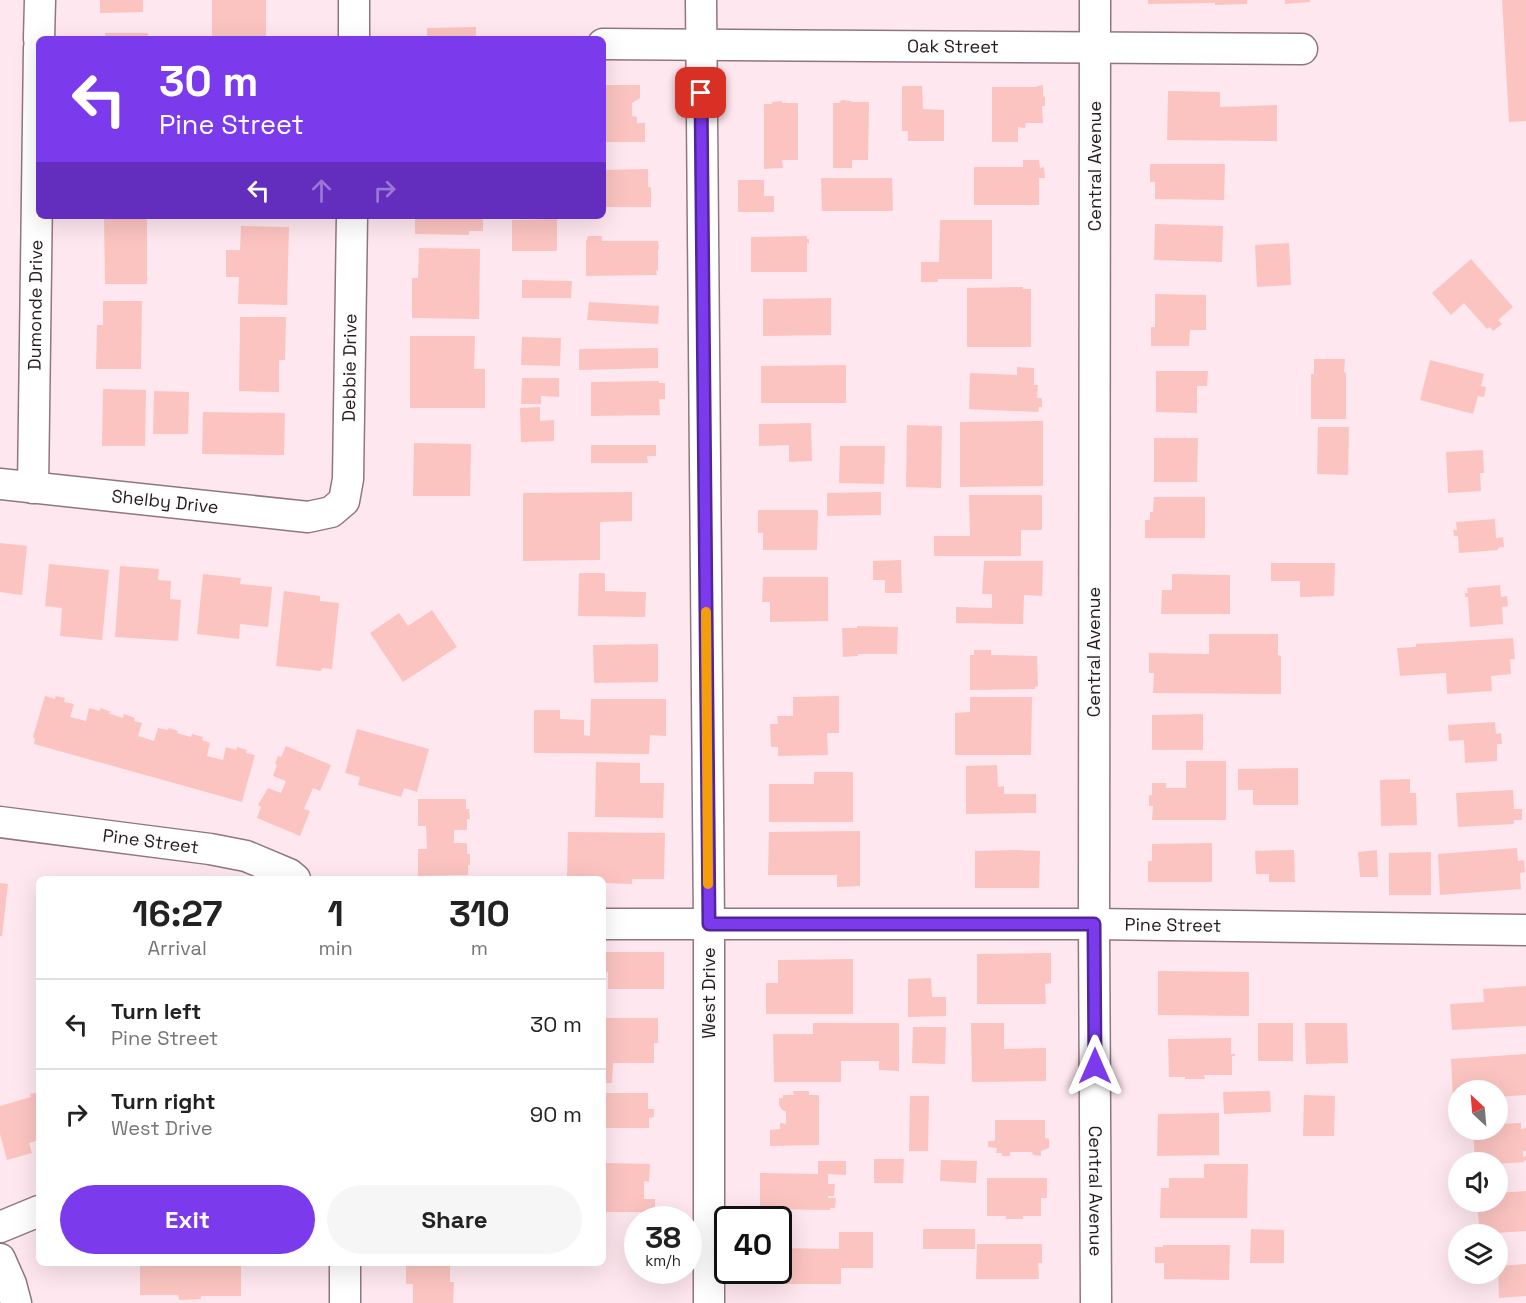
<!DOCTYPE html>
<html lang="en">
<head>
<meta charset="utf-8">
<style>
	:root { --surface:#fff; --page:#f6f6f6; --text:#222; --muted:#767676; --line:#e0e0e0; --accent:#7c3aed }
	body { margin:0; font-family:"Space Grotesk",sans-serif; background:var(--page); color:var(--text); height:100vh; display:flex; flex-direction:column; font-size:22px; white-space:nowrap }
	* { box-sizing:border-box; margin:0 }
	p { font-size:20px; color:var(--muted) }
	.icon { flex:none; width:33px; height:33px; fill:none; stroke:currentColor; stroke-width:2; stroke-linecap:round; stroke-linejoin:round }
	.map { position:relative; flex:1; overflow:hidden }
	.side { position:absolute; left:36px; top:876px; width:570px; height:390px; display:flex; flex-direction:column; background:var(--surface); border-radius:9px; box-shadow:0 6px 24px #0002 }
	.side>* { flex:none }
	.banner { position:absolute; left:36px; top:36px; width:570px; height:183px; border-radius:9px; box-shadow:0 6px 24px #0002; background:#7c3aed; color:#fff; overflow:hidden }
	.needle { width:39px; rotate:334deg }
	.fabs { position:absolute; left:1448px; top:1080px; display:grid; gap:12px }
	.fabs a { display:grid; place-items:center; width:60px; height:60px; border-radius:50%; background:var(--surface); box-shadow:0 6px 24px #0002; font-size:30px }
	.speed { position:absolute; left:624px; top:1206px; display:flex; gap:12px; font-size:30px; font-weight:700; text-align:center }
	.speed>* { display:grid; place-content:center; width:78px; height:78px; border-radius:50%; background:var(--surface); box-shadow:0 6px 24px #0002; line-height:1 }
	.speed small { font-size:15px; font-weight:400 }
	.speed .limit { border:3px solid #111; border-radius:9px; background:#fff; color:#111 }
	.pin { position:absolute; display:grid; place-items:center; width:51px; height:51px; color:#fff; margin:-26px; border-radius:12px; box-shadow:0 3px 9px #0006 }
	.me { position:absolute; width:66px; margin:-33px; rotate:0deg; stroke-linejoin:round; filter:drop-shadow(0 0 4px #0008) }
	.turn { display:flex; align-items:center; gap:21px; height:126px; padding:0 24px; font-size:27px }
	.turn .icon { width:78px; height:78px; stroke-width:2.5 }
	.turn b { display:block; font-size:42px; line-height:51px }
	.lanes { display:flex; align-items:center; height:57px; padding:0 24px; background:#0003; justify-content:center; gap:30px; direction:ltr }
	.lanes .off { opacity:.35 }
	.eta { display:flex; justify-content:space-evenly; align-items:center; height:102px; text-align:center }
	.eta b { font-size:36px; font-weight:700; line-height:42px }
	.action { display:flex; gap:12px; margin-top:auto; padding:12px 24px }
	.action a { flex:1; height:69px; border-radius:36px; background:var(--accent); color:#fff; font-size:24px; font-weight:700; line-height:69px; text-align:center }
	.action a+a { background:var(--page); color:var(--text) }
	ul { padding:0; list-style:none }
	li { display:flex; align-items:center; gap:18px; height:90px; padding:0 24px; border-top:2px solid var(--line) }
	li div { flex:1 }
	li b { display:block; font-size:22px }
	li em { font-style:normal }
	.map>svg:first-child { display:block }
</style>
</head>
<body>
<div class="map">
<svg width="1526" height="1303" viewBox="0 0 1526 1303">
	<rect width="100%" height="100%" fill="#fee7ee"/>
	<path fill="#fbc4c0" d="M 100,0 L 143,0 L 143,12 L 100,13 Z
		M 212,0 L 266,0 L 266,38 L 212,38 Z
		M 1148,0 L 1247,0 L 1247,4 L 1215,5 L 1215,3 L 1148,4 Z
		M 1285,0 L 1310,0 L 1310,2 L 1285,4 Z
		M 1502,0 L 1526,0 L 1526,121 L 1509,122 Z
		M 476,27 L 476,39 L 427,39 L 427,28 Z
		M 105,33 L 148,33 L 148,39 L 105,39 Z
		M 603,85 L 640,85 L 640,98 L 632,103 L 632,116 L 637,117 L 637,123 L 645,123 L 645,142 L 603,142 Z
		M 1043,85 L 1043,96 L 1045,97 L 1045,106 L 1042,106 L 1043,123 L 1026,123 L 1025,128 L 1018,127 L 1018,142 L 992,142 L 992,87 L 1036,87 L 1037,86 Z
		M 902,86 L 922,86 L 923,109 L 944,110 L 944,141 L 908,141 L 908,131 L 902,131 Z
		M 1168,91 L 1220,92 L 1220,107 L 1277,105 L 1277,141 L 1167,140 Z
		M 841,100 L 851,101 L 852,102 L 869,102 L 868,160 L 852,160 L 852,168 L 833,168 L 833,103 L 840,103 Z
		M 782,101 L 782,103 L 798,103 L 798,160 L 782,160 L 783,168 L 764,169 L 764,104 L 772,104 L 772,102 Z
		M 1023,160 L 1039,160 L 1040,168 L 1044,167 L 1045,178 L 1039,178 L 1039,205 L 974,205 L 974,167 L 1023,167 Z
		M 1150,164 L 1225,164 L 1224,200 L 1155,199 L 1155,182 L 1150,182 Z
		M 648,169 L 648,187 L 651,187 L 651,207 L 603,207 L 603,170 Z
		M 821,178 L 892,178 L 893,211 L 822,211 Z
		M 738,180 L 764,180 L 764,196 L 774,196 L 774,212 L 738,212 Z
		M 104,216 L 147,216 L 147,284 L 105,284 Z
		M 415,216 L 483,216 L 483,231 L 469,231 L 469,235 L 415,234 Z
		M 557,219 L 557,251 L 512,251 L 512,220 Z
		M 940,220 L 992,220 L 992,279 L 938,279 L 938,282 L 921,282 L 921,262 L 939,262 Z
		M 1155,224 L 1223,226 L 1222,262 L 1154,260 Z
		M 241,226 L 289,227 L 287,305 L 238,304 L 239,277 L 226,277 L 226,250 L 240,250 Z
		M 588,236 L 602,236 L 602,241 L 658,241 L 659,249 L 658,249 L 658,270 L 656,271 L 657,275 L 586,276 L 586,241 L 587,240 Z
		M 807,236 L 807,239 L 809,239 L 809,244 L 807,242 L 807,272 L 751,272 L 751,237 Z
		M 1289,243 L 1291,285 L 1257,287 L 1255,245 Z
		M 419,248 L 480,249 L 479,319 L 412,318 L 412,278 L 418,278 Z
		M 1471,259 L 1513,307 L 1498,320 L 1502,324 L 1493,331 L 1490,327 L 1487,329 L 1464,303 L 1451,315 L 1432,293 Z
		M 522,280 L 572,281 L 571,298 L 522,298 Z
		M 1023,287 L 1023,289 L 1031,289 L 1031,347 L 967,347 L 967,288 Z
		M 1155,294 L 1206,295 L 1206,330 L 1190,330 L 1189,346 L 1151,346 L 1151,327 L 1155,327 Z
		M 831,298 L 831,335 L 763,336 L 763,299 Z
		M 103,301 L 142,301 L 141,369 L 96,369 L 97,325 L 103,325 Z
		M 589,302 L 659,306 L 658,324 L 587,320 Z
		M 240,317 L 286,317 L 285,360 L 279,360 L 279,392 L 239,391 Z
		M 410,336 L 475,336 L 474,369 L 485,369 L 485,408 L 410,408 Z
		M 522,337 L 561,338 L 560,366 L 521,365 Z
		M 658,348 L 658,368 L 579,370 L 579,349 Z
		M 1314,359 L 1345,359 L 1344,373 L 1346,372 L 1346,419 L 1311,419 L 1311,374 L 1314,374 Z
		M 1430,360 L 1484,374 L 1481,386 L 1486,387 L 1484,397 L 1478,396 L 1473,414 L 1420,400 Z
		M 846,365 L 846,403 L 761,403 L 761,366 Z
		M 1017,367 L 1034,368 L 1034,385 L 1038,385 L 1037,398 L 1042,398 L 1042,407 L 1039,407 L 1038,412 L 969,409 L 970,373 L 1017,375 Z
		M 1156,371 L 1208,371 L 1207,386 L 1197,386 L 1197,413 L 1156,412 Z
		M 522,378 L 559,378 L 559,397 L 541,396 L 541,404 L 521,404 Z
		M 659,381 L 659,383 L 665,383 L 665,399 L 659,399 L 660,415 L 591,416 L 591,382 Z
		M 103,389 L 146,390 L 145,446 L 102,446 Z
		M 154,391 L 189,392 L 188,434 L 153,434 Z
		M 540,407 L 540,421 L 554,420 L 554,441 L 521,442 L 520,408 Z
		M 203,412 L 285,413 L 284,455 L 202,454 Z
		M 1043,421 L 1043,486 L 960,487 L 960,422 Z
		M 811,423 L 812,461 L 789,462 L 789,445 L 759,446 L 759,424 Z
		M 907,425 L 942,426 L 941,488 L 906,487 Z
		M 1318,427 L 1349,427 L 1348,475 L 1317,474 Z
		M 1154,438 L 1198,438 L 1197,482 L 1154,482 Z
		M 414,443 L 471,444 L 470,496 L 413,496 Z
		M 591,445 L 656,445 L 656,456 L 647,456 L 648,463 L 591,463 Z
		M 840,446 L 885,446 L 884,484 L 839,483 Z
		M 1483,450 L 1484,473 L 1480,473 L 1481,491 L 1448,493 L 1446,452 Z
		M 632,492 L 632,521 L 600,522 L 600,560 L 523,561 L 523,493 Z
		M 881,492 L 881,515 L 827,516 L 827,493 Z
		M 969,495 L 1042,495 L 1042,530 L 1021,530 L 1021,556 L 934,556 L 934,536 L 970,536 Z
		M 1154,497 L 1205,497 L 1205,538 L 1145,538 L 1145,520 L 1150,520 L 1150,512 L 1153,512 Z
		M 758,510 L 818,510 L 817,550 L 763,550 L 763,533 L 758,533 Z
		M 1495,519 L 1496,538 L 1503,537 L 1504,547 L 1498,548 L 1498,550 L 1459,553 L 1458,536 L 1454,536 L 1453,530 L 1457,530 L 1456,522 Z
		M 0,543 L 27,546 L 22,595 L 0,592 Z
		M 901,560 L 902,593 L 885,593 L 885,580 L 873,580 L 873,561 Z
		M 984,561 L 1043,561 L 1042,596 L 1024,595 L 1023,624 L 956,623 L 956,607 L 992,608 L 992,594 L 982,594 Z
		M 1271,563 L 1335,563 L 1334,596 L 1300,597 L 1300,581 L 1271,581 Z
		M 49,564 L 109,570 L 102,640 L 60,636 L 62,608 L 45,606 Z
		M 120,566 L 159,569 L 158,580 L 171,581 L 170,599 L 181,600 L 178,641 L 115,637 Z
		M 579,573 L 605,573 L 605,591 L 646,592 L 645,617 L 578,616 Z
		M 203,574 L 241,578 L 240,584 L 272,587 L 268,627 L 240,624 L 239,639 L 197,634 Z
		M 1172,574 L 1230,575 L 1230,614 L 1161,614 L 1162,590 L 1172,590 Z
		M 763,577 L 828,577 L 828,621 L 770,622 L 770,602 L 762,602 Z
		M 1500,585 L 1501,597 L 1507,596 L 1508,606 L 1502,607 L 1503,624 L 1470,627 L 1468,597 L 1465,597 L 1465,593 L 1468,593 L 1467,588 Z
		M 284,591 L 320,596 L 320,601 L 339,603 L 332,669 L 322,668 L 321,671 L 276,666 Z
		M 432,610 L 457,647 L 403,682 L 370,633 L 399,613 L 408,626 Z
		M 857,626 L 898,627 L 897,654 L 858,654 L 858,656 L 843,657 L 842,628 L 857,628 Z
		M 1209,634 L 1278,634 L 1278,655 L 1281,656 L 1281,694 L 1153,693 L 1154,673 L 1149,673 L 1149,653 L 1209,654 Z
		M 1513,638 L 1515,659 L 1510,659 L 1511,674 L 1491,676 L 1492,691 L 1447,694 L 1446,673 L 1400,676 L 1397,648 L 1416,647 L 1416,644 Z
		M 658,644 L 658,682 L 594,683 L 593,645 Z
		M 974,650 L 991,650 L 991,655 L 1037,656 L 1038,686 L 1035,687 L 1035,689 L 970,690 L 970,655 L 974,655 Z
		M 45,696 L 55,699 L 56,696 L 65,698 L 64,702 L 74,704 L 70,717 L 86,721 L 89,708 L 100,711 L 100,708 L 112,712 L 108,713 L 123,718 L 124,714 L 135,718 L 134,721 L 142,723 L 138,736 L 154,741 L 158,728 L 168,730 L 169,728 L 178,731 L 177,733 L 191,737 L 192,734 L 203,737 L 202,740 L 210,743 L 207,756 L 223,760 L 226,747 L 236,750 L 237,747 L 247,750 L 246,753 L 255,755 L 242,802 L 34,744 L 35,739 L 33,737 Z
		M 839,696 L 839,733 L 827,733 L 828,755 L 778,756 L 778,747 L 771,747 L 770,724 L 778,724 L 777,716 L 793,716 L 793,697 Z
		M 970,697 L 1032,697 L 1031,755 L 955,755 L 955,713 L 970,712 Z
		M 591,699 L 666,699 L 666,736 L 650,735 L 649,754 L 534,753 L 534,710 L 560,710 L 560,719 L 584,720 L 584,735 L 590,736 Z
		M 1203,714 L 1203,750 L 1152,750 L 1152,715 Z
		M 1495,722 L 1496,734 L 1501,733 L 1502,744 L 1497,744 L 1497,761 L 1465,763 L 1464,740 L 1449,741 L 1448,725 Z
		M 357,729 L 429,749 L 417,792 L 404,788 L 401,797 L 358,785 L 360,777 L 345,773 Z
		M 286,746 L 331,765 L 320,791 L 313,788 L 304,809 L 310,811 L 300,836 L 257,818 L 261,807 L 258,805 L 268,788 L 281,793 L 286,781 L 273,776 L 277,765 L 275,764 L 278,756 L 281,757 Z
		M 1186,761 L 1226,761 L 1226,820 L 1152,820 L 1153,806 L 1149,806 L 1149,795 L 1152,795 L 1152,783 L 1166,783 L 1166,788 L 1186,788 Z
		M 596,762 L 640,763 L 640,783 L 664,783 L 663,818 L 595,817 Z
		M 997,765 L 998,787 L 1004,786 L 1004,794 L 1036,794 L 1036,813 L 966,814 L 966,766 Z
		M 1298,768 L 1298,805 L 1253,805 L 1253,790 L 1238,790 L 1238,769 Z
		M 814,772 L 853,772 L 853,822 L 769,822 L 769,784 L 814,784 Z
		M 1410,779 L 1410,793 L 1416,793 L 1417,825 L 1381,826 L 1380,780 Z
		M 1513,790 L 1514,809 L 1522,809 L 1522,820 L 1514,820 L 1514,824 L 1458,827 L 1456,793 Z
		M 418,799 L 466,799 L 466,809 L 469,809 L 470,819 L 467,819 L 467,830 L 454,830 L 454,843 L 467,843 L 467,854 L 470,854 L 470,865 L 468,865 L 468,875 L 418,876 L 418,849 L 427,849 L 426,826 L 418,826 Z
		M 860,831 L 860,886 L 837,887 L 837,875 L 768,875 L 769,832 Z
		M 568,832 L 665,833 L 664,879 L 632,879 L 632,884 L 603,883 L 603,879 L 567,878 Z
		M 1212,843 L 1212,882 L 1148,882 L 1148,861 L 1152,861 L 1152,844 Z
		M 1517,848 L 1518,861 L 1524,860 L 1525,872 L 1520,873 L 1521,889 L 1440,895 L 1438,854 Z
		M 1015,850 L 1040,851 L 1039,888 L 975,888 L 975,851 Z
		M 1294,850 L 1295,882 L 1269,882 L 1269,874 L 1256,874 L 1255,851 Z
		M 1377,850 L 1378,877 L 1360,877 L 1358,852 Z
		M 1431,852 L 1431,895 L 1389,895 L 1389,853 Z
		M 0,883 L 8,884 L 2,936 L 0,936 Z
		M 603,952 L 664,952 L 664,989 L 608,989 L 608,972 L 603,972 Z
		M 1051,953 L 1051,983 L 1045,984 L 1046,1004 L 977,1004 L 977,954 Z
		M 853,959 L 853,1014 L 766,1014 L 766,983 L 778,983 L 778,960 Z
		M 1158,971 L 1249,972 L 1249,1016 L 1158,1015 Z
		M 931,978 L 932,997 L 946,997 L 946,1016 L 908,1017 L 908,979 Z
		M 1526,986 L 1526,1026 L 1452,1030 L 1450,1004 L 1484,1002 L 1483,989 Z
		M 603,1018 L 658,1018 L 658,1043 L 654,1043 L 654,1063 L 613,1063 L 612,1083 L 603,1083 Z
		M 813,1023 L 899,1023 L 899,1071 L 879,1070 L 879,1061 L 841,1061 L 841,1082 L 774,1082 L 773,1034 L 813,1034 Z
		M 971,1023 L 1004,1023 L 1004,1049 L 1046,1048 L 1046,1081 L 972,1082 Z
		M 1258,1023 L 1293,1023 L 1293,1061 L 1258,1061 Z
		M 1305,1023 L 1347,1023 L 1348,1063 L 1306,1064 Z
		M 913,1027 L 946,1027 L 945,1064 L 912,1063 Z
		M 1231,1038 L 1231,1054 L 1235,1054 L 1235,1056 L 1232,1056 L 1232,1075 L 1204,1075 L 1205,1079 L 1185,1079 L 1185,1077 L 1169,1077 L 1168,1039 Z
		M 1526,1054 L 1526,1095 L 1497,1097 L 1497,1090 L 1458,1090 L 1458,1099 L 1453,1100 L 1451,1059 Z
		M 793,1091 L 809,1091 L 809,1095 L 819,1095 L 819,1145 L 770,1146 L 770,1130 L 780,1129 L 780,1123 L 786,1124 L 786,1111 L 783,1111 L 779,1105 L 779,1098 L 783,1098 L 783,1095 L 794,1095 Z
		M 1270,1091 L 1271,1112 L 1224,1114 L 1223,1092 Z
		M 39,1092 L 39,1140 L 29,1143 L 32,1153 L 7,1160 L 0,1134 L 0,1106 L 31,1097 L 30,1094 Z
		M 603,1093 L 648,1093 L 648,1109 L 654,1109 L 654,1117 L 649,1118 L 649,1128 L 603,1128 Z
		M 1304,1095 L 1335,1096 L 1334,1136 L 1303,1136 Z
		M 910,1096 L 929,1096 L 928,1151 L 909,1151 Z
		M 1219,1113 L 1219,1155 L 1157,1156 L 1158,1114 Z
		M 995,1120 L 1045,1120 L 1045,1138 L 1049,1139 L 1049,1148 L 1041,1151 L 1041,1156 L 1033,1155 L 1032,1152 L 1010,1152 L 1010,1156 L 1002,1156 L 1002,1153 L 996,1153 L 997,1148 L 988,1147 L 988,1141 L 995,1141 Z
		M 1521,1123 L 1521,1129 L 1526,1128 L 1526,1151 L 1523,1151 L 1523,1157 L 1526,1156 L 1526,1160 L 1524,1161 L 1524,1162 L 1497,1164 L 1497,1162 L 1475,1162 L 1473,1130 L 1497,1130 L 1497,1124 Z
		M 874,1159 L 904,1159 L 903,1183 L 874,1183 Z
		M 941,1160 L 977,1161 L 976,1183 L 940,1181 Z
		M 818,1161 L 846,1161 L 846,1175 L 828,1174 L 828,1184 L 835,1184 L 834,1196 L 828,1196 L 828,1198 L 836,1198 L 835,1208 L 830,1208 L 830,1210 L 760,1209 L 760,1173 L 818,1174 Z
		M 603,1163 L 650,1164 L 649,1182 L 644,1181 L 644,1199 L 655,1199 L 655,1212 L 603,1212 Z
		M 1204,1164 L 1248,1164 L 1247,1218 L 1160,1218 L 1161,1188 L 1169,1188 L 1169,1178 L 1204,1178 Z
		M 987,1178 L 1047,1178 L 1047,1198 L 1041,1198 L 1041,1216 L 1023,1216 L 1023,1219 L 1006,1219 L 1006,1216 L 987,1216 Z
		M 1526,1191 L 1526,1231 L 1480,1234 L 1477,1202 L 1497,1202 L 1497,1193 Z
		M 923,1229 L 975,1229 L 975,1249 L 923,1249 Z
		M 1251,1229 L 1284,1230 L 1284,1263 L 1250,1263 Z
		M 839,1232 L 873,1232 L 873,1268 L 841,1268 L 841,1284 L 764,1284 L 764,1270 L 778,1270 L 778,1248 L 839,1249 Z
		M 977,1244 L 1042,1244 L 1042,1263 L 1038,1263 L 1039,1279 L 976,1279 Z
		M 1163,1245 L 1230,1245 L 1229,1280 L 1164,1279 L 1164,1263 L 1155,1263 L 1155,1247 L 1163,1247 Z
		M 140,1263 L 241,1263 L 241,1296 L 201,1296 L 201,1299 L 179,1300 L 178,1295 L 140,1295 Z
		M 406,1263 L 450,1263 L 450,1282 L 454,1282 L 453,1303 L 413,1303 L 413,1284 L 406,1284 Z
		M 1526,1264 L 1526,1296 L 1499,1298 L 1498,1266 Z"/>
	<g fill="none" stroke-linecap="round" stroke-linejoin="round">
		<g stroke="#90777f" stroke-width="33">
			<g id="minor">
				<path d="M 701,0 L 709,924 L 709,1303"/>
				<path id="s1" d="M 1095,0 L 1094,924 L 1096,1303"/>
				<path d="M 39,39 L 40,0"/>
				<path d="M 354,39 L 354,0"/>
				<path id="s2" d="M 603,44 L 1302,49"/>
				<path id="s3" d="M 0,484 L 308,517 L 331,512 L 344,501 L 348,479 L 352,216"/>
				<path id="s4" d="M 33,488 L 39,48"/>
				<path id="s5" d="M 0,822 L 210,849 L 246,856 L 289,874 L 295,879"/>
				<path id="s6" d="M 603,924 L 1094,924 L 1526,930"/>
				<path d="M 0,1227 L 39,1211"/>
				<path d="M 0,1259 L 11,1284 L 16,1303"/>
				<path d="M 345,1263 L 345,1303"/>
			</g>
		</g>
		<use href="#minor" stroke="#fff" stroke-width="30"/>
	</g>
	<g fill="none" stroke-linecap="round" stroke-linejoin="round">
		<g stroke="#51269a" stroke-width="15">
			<path id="route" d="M 701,93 L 709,924 L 1094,924 L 1095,1066"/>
		</g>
		<use href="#route" stroke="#7c3aed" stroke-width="10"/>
		<path stroke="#f59e0b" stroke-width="10" d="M 706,612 L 708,884"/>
	</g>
	<g text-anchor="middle" stroke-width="4.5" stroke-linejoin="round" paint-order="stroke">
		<g font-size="18" fill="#261c1f" stroke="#fbfbfb">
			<text dy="6" stroke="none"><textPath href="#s2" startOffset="350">Oak Street</textPath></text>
			<text transform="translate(1095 166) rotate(-90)" y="6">Central Avenue</text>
			<text dy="6" stroke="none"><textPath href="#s4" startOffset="183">Dumonde Drive</textPath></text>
			<text dy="6" stroke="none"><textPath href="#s3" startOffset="484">Debbie Drive</textPath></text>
			<text dy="6" stroke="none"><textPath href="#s3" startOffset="166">Shelby Drive</textPath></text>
			<text transform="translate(1094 652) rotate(-90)" y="6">Central Avenue</text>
			<text dy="6" stroke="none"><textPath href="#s5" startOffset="152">Pine Street</textPath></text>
			<text dy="6" stroke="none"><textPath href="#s6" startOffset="570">Pine Street</textPath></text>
			<text transform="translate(709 993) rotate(-90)" y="6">West Drive</text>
			<text dy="6" stroke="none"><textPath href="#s1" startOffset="1191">Central Avenue</textPath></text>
		</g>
	</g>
</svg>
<div class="fabs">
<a><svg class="needle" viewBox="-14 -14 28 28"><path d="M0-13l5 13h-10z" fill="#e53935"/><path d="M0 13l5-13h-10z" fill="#767676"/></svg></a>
<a><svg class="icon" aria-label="sound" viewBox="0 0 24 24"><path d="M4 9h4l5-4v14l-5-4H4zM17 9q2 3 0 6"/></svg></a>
<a><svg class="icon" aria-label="layers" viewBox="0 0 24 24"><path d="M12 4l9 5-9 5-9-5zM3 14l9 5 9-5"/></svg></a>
</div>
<div class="speed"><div>38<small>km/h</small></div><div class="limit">40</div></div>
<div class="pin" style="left:701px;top:93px;background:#d93025"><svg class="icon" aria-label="arrive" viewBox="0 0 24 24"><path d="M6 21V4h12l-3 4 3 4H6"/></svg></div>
<svg class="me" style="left:1095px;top:1066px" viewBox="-20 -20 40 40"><path d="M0-17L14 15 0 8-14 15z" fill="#7c3aed" stroke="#fff" stroke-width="4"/></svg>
<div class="banner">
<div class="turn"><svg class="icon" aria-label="left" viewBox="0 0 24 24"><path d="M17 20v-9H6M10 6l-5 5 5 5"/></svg><div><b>30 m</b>Pine Street</div></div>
<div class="lanes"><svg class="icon" aria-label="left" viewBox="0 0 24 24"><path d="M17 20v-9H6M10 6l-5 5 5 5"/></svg><svg class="icon off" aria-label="ahead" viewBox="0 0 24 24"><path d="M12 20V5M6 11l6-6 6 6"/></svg><svg class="icon off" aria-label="right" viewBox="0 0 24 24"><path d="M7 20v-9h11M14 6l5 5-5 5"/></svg></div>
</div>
<section class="side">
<div class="eta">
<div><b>16:27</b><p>Arrival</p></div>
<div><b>1</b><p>min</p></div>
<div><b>310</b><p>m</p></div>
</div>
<ul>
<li><svg class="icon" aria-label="left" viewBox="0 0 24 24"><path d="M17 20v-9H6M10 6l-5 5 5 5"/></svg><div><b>Turn left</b><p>Pine Street</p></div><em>30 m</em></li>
<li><svg class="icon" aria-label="right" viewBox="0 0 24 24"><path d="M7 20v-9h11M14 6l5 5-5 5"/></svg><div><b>Turn right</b><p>West Drive</p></div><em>90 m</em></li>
</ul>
<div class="action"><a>Exit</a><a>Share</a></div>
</section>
</div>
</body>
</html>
